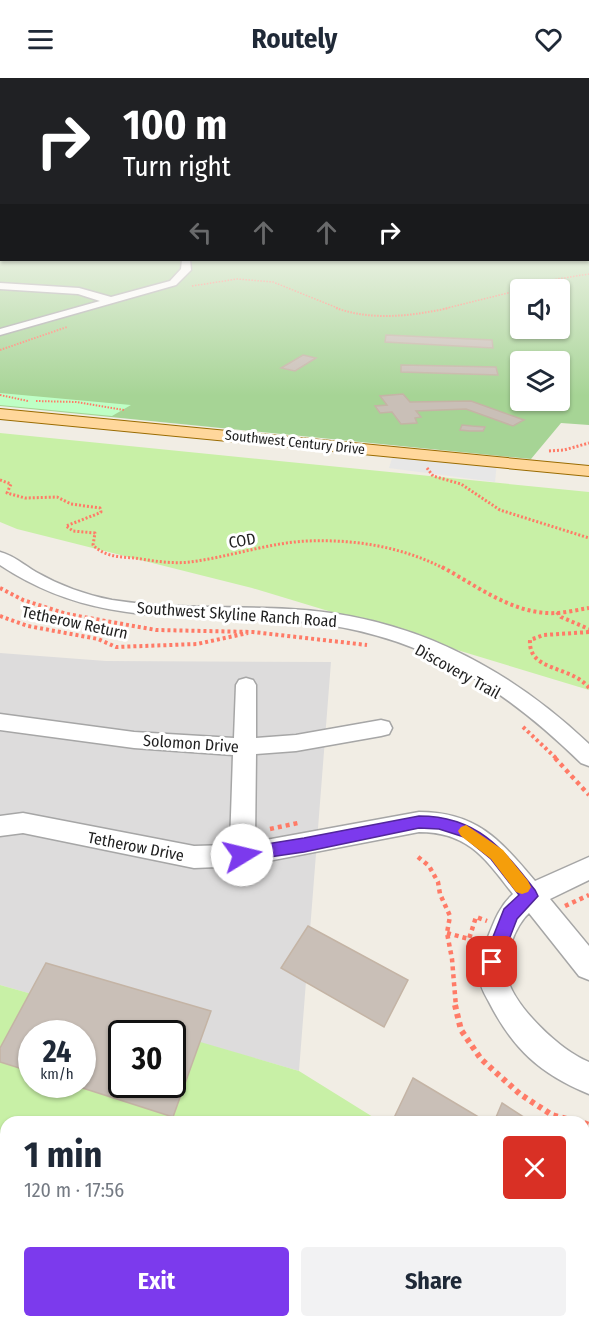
<!DOCTYPE html>
<html lang="en">
<head>
<meta charset="utf-8">
<style>
	:root { --surface:#fff; --page:#f2f2f3; --text:#1f2937; --muted:#747a83; --accent:#7c3aed }
	body { margin:0; font-family:"Fira Sans Condensed",sans-serif; background:var(--page); color:var(--text); height:100vh; display:flex; flex-direction:column; font-size:22px; white-space:nowrap }
	* { box-sizing:border-box; margin:0 }
	p { font-size:20px; color:var(--muted) }
	.icon { flex:none; width:33px; height:33px; fill:none; stroke:currentColor; stroke-width:2; stroke-linecap:round; stroke-linejoin:round }
	.map { position:relative; flex:1; overflow:hidden }
	.details { position:absolute; left:0px; top:1038px; width:590px; height:212px; display:flex; flex-direction:column; background:var(--surface); border-radius:18px 18px 0 0; box-shadow:0 2px 4px #0004 }
	.details>* { flex:none }
	.banner { position:absolute; left:0px; top:0px; width:590px; height:183px; box-shadow:0 2px 4px #0004; background:#202124; color:#fff; overflow:hidden }
	.controls { position:absolute; left:510px; top:201px; display:grid; gap:12px }
	.controls a { display:grid; place-items:center; width:60px; height:60px; border-radius:6px; background:var(--surface); box-shadow:0 2px 4px #0004; font-size:30px }
	.speed { position:absolute; left:18px; top:942px; display:flex; gap:12px; font-size:30px; font-weight:700; text-align:center }
	.speed>* { display:grid; place-content:center; width:78px; height:78px; border-radius:50%; background:var(--surface); box-shadow:0 2px 4px #0004; line-height:1 }
	.speed small { font-size:15px; font-weight:400 }
	.speed .limit { border:3px solid #111; border-radius:9px; background:#fff; color:#111 }
	.pin { position:absolute; display:grid; place-items:center; width:51px; height:51px; color:#fff; margin:-26px; border-radius:12px; box-shadow:0 3px 9px #0006 }
	.me { position:absolute; width:66px; margin:-33px; rotate:81deg; stroke-linejoin:round; filter:drop-shadow(0 0 4px #0008) }
	.turn { display:flex; align-items:center; gap:21px; height:126px; padding:0 24px; font-size:27px }
	.turn .icon { width:78px; height:78px; stroke-width:2.5 }
	.turn b { display:block; font-size:42px; line-height:51px }
	.lanes { display:flex; align-items:center; height:57px; padding:0 24px; background:#0003; justify-content:center; gap:30px; direction:ltr }
	.lanes .off { opacity:.35 }
	.round { display:grid; place-items:center; flex:none; width:63px; height:63px; border-radius:6px; background:var(--page) }
	.head { display:flex; align-items:center; justify-content:space-between; height:102px; padding:0 24px }
	h1 { font-size:36px; font-weight:700; line-height:45px }
	.action { display:flex; gap:12px; margin-top:auto; padding:12px 24px }
	.action a { flex:1; height:69px; border-radius:6px; background:var(--accent); color:#fff; font-size:24px; font-weight:700; line-height:69px; text-align:center }
	.action a+a { background:var(--page); color:var(--text) }
	header { display:flex; justify-content:space-between; align-items:center; height:78px; padding:0 24px; background:var(--surface); font-size:27px; font-weight:700 }
	.map>svg:first-child { display:block }
</style>
</head>
<body>
<header><svg class="icon" aria-label="menu" viewBox="0 0 24 24"><path d="M4 6h16M4 12h16M4 18h16"/></svg>Routely<svg class="icon" aria-label="heart" viewBox="0 0 24 24"><path d="M12 20l-8-8c-3-5 5-10 8-4 3-6 11-1 8 4z"/></svg></header>
<div class="map">
<svg width="589" height="1249" viewBox="0 0 589 1249">
	<rect width="100%" height="100%" fill="#f1ede4"/>
	<path fill="#dddcdc" d="M 0,575 L 106,583 L 331,584 L 299,993 L 0,907 Z"/>
	<path fill="#c8f0a6" fill-rule="evenodd" d="M 0,355 L 589,414 L 589,612 L 252,510 L 17,451 L 0,444 Z
		M 0,907 L 169,955 L 122,956 L 122,1006 L 172,1006 L 173,956 L 299,993 L 381,1044 L 6,1044 L 6,1244 L 584,1244 L 584,1171 L 589,1175 L 589,1249 L 0,1249 ZM 32,956 L 82,956 L 82,1006 L 32,1006 Z"/>
	<path fill="#a6d495" fill-rule="evenodd" d="M 0,144 L 2,182 L 588,182 L 589,144 L 589,347 L 561,345 L 531,381 L 0,328 ZM 520,212 L 560,212 L 560,250 L 520,250 ZM 520,284 L 560,284 L 560,322 L 520,322 Z"/>
	<path fill="#beffc5" d="M 0,315 L 131,327 L 112,338 L 0,327 Z"/>
	<path fill="#e7e7e7" d="M 394,374 L 497,384 L 495,404 L 389,390 Z"/>
	<path fill="#c9bfb7" stroke="#c4b4a5" stroke-width="1.5" fill-rule="evenodd" d="M 386,257 L 492,262 L 493,270 L 385,264 Z
		M 303,277 L 316,280 L 295,293 L 281,290 Z
		M 401,287 L 496,289 L 498,297 L 401,294 Z
		M 403,316 L 410,324 L 471,323 L 524,342 L 513,348 L 466,331 L 416,333 L 421,339 L 415,340 L 417,345 L 401,346 L 392,334 L 380,335 L 375,328 L 387,327 L 380,318 Z
		M 462,347 L 472,348 L 485,349 L 483,353 L 470,353 L 460,352 Z
		M 308,848 L 408,902 L 384,949 L 281,890 Z
		M 46,885 L 211,933 L 173,1039 L 70,1006 L 82,1006 L 82,956 L 32,956 L 32,994 L 0,984 L 0,970 ZM 122,956 L 172,956 L 172,1006 L 122,1006 Z
		M 413,1000 L 487,1044 L 392,1044 Z
		M 502,1025 L 522,1038 L 532,1044 L 494,1044 Z
		M 584,1076 L 589,1081 L 589,1210 L 584,1206 Z"/>
	<g fill="none" stroke-linecap="round" stroke-linejoin="round">
		<g stroke="#a6a6a6" stroke-width="3">
			<path id="minor" d="M 182,182 L 190,182 L 191,192 L 176,207 L 0,257 L 0,251 L 100,223 L 78,216 L 0,211 L 0,205 L 79,210 L 111,219 L 170,203 L 181,191 Z
				M 0,474 C 13,477 24,487 36,494 C 59,507 85,517 112,522 C 170,531 230,528 289,531 C 407,537 504,586 589,666 L 589,688 L 581,685 C 505,611 428,561 322,546 C 204,530 107,558 0,487 Z
				M 246,600 L 253,602 L 256,607 L 256,660 L 296,657 L 381,642 L 389,644 L 392,650 L 389,656 L 381,658 L 296,673 L 256,676 L 255,764 L 419,734 C 477,734 500,762 535,803 L 589,779 L 589,802 L 550,821 L 589,868 L 589,902 L 579,898 L 529,835 C 515,848 503,880 507,899 C 514,929 561,973 589,984 L 589,1016 C 540,996 513,971 489,924 C 482,912 476,899 478,885 C 479,876 485,867 488,859 C 495,841 500,828 513,816 C 485,780 468,754 419,754 L 242,788 L 194,790 L 23,755 L 0,758 L 0,738 L 23,735 L 194,768 L 230,767 L 233,677 L 134,670 L 0,652 L 0,636 L 134,654 L 234,660 L 236,607 L 239,602 Z"/>
		</g>
		<g stroke="#9a6b00" stroke-width="2">
			<path id="major" d="M 0,331 L 589,388 L 589,398 L 0,341 Z"/>
		</g>
		<path stroke="#ff7b67" stroke-width="1.5" stroke-dasharray="1.5 1.5" stroke-linecap="butt" d="M 192,208 L 237,201 L 273,204 L 340,231
			M 524,212 L 557,201 L 589,196
			M 443,231 L 520,212"/>
		<path stroke="#ff7b67" stroke-width="2" stroke-dasharray="1.5 1.5" stroke-linecap="butt" d="M 336,230 C 372,243 412,238 449,230
			M 0,272 L 67,249
			M 0,317 L 28,323
			M 36,323 L 76,324 L 124,332"/>
		<path stroke="#ff7b67" stroke-width="3" stroke-dasharray="2 2" stroke-linecap="butt" d="M 549,373 L 564,372 L 589,365
			M 427,390 L 433,398 L 461,406 L 500,432 L 589,460
			M 0,402 L 11,406 L 7,415 L 25,420 L 57,419 L 71,426 L 100,430 L 101,434 L 97,436 L 66,448 L 73,453 L 95,455 L 93,467 C 105,479 120,479 135,480 C 153,483 172,486 190,484 C 229,479 268,465 307,463 C 355,461 403,469 445,491"/>
		<path stroke="#ff7b67" stroke-width="4" stroke-dasharray="3 3" stroke-linecap="butt" d="M 442,489 C 475,507 509,533 547,535 C 561,536 576,532 589,530
			M 0,510 L 23,522 L 67,536 L 156,552 L 253,554 L 367,567
			M 557,534 L 561,539 L 589,551
			M 0,538 L 28,548 L 98,561 L 116,569 L 197,566 L 248,555
			M 589,554 L 544,557 L 530,562 C 528,594 571,587 589,610
			M 523,649 L 557,681"/>
		<path stroke="#ff7b67" stroke-width="4.5" stroke-dasharray="4 4" stroke-linecap="butt" d="M 555,680 L 589,717
			M 270,751 L 298,745
			M 418,779 L 429,788 L 438,804 L 440,816 L 450,838 L 447,855 L 452,881 L 456,929
			M 565,828 L 589,817
			M 447,855 L 469,861 L 476,839 L 487,843"/>
		<path stroke="#ff7b67" stroke-width="6" stroke-dasharray="4.5 4.5" stroke-linecap="butt" d="M 455,927 L 461,952 L 481,981 L 520,1016 L 552,1037 L 578,1044
			M 584,1045 L 589,1047
			M 0,1118 L 6,1116
			M 454,1244 L 462,1249"/>
		<use href="#minor" fill="#fff" fill-rule="evenodd"/>
		<use href="#major" fill="#ffd79b" fill-rule="evenodd"/>
	</g>
	<linearGradient id="sky" x2="0" y2="1"><stop stop-color="#8bc0e6"/><stop offset="0.45" stop-color="#f9f7f3"/><stop offset="1" stop-color="#f9f7f3" stop-opacity="0"/></linearGradient>
	<rect width="589" height="318" fill="url(#sky)"/>
	<path fill="#7c3aed" stroke="#51269a" stroke-width="1.5" d="M 419,738 C 477,738 502,770 535,812 L 538,818 L 517,841 L 498,890 L 492,892 L 486,890 L 483,884 L 504,831 L 519,817 L 491,781 L 464,759 L 439,751 L 419,750 L 304,774 L 242,783 L 236,781 L 233,777 L 236,772 L 242,770 L 304,760 Z"/>
	<path fill="#f59e0b" d="M 466,747 L 503,772 L 528,803 L 531,809 L 528,814 L 522,816 L 516,814 L 491,781 L 461,758 L 458,753 L 461,749 Z"/>
	<g text-anchor="middle" stroke-width="6" stroke-linejoin="round" paint-order="stroke">
		<g font-size="14" fill="#1f1f1f" stroke="#fff">
			<text transform="translate(295 364) rotate(6)" y="5">Southwest Century Drive</text>
		</g>
		<g font-size="16" fill="#1f1f1f" stroke="#fff">
			<text transform="translate(242 462) rotate(-10)" y="6">COD</text>
			<text transform="translate(237 536) rotate(4)" y="6">Southwest Skyline Ranch Road</text>
			<text transform="translate(75 544) rotate(12)" y="6">Tetherow Return</text>
			<text transform="translate(458 593) rotate(29)" y="6">Discovery Trail</text>
			<text transform="translate(191 665) rotate(4)" y="6">Solomon Drive</text>
			<text transform="translate(136 768) rotate(11)" y="6">Tetherow Drive</text>
		</g>
	</g>
</svg>
<div class="controls">
<a><svg class="icon" aria-label="sound" viewBox="0 0 24 24"><path d="M4 9h4l5-4v14l-5-4H4zM17 9q2 3 0 6"/></svg></a>
<a><svg class="icon" aria-label="layers" viewBox="0 0 24 24"><path d="M12 4l9 5-9 5-9-5zM3 14l9 5 9-5"/></svg></a>
</div>
<div class="speed"><div>24<small>km/h</small></div><div class="limit">30</div></div>
<div class="pin" style="left:492px;top:884px;background:#d93025"><svg class="icon" aria-label="arrive" viewBox="0 0 24 24"><path d="M6 21V4h12l-3 4 3 4H6"/></svg></div>
<svg class="me" style="left:242px;top:777px" viewBox="-20 -20 40 40"><circle r="19" fill="#fff"/><path d="M0-13L10 11 0 6-10 11z" fill="#7c3aed"/></svg>
<div class="banner">
<div class="turn"><svg class="icon" aria-label="right" viewBox="0 0 24 24"><path d="M7 20v-9h11M14 6l5 5-5 5"/></svg><div><b>100 m</b>Turn right</div></div>
<div class="lanes"><svg class="icon off" aria-label="left" viewBox="0 0 24 24"><path d="M17 20v-9H6M10 6l-5 5 5 5"/></svg><svg class="icon off" aria-label="ahead" viewBox="0 0 24 24"><path d="M12 20V5M6 11l6-6 6 6"/></svg><svg class="icon off" aria-label="ahead" viewBox="0 0 24 24"><path d="M12 20V5M6 11l6-6 6 6"/></svg><svg class="icon" aria-label="right" viewBox="0 0 24 24"><path d="M7 20v-9h11M14 6l5 5-5 5"/></svg></div>
</div>
<section class="details">
<div class="head"><div><h1>1 min</h1><p>120 m · 17:56</p></div><a class="round" style="background:#d93025;color:#fff"><svg class="icon" aria-label="close" viewBox="0 0 24 24"><path d="M6 6l12 12M18 6L6 18"/></svg></a></div>
<div class="action"><a>Exit</a><a>Share</a></div>
</section>
</div>
</body>
</html>
